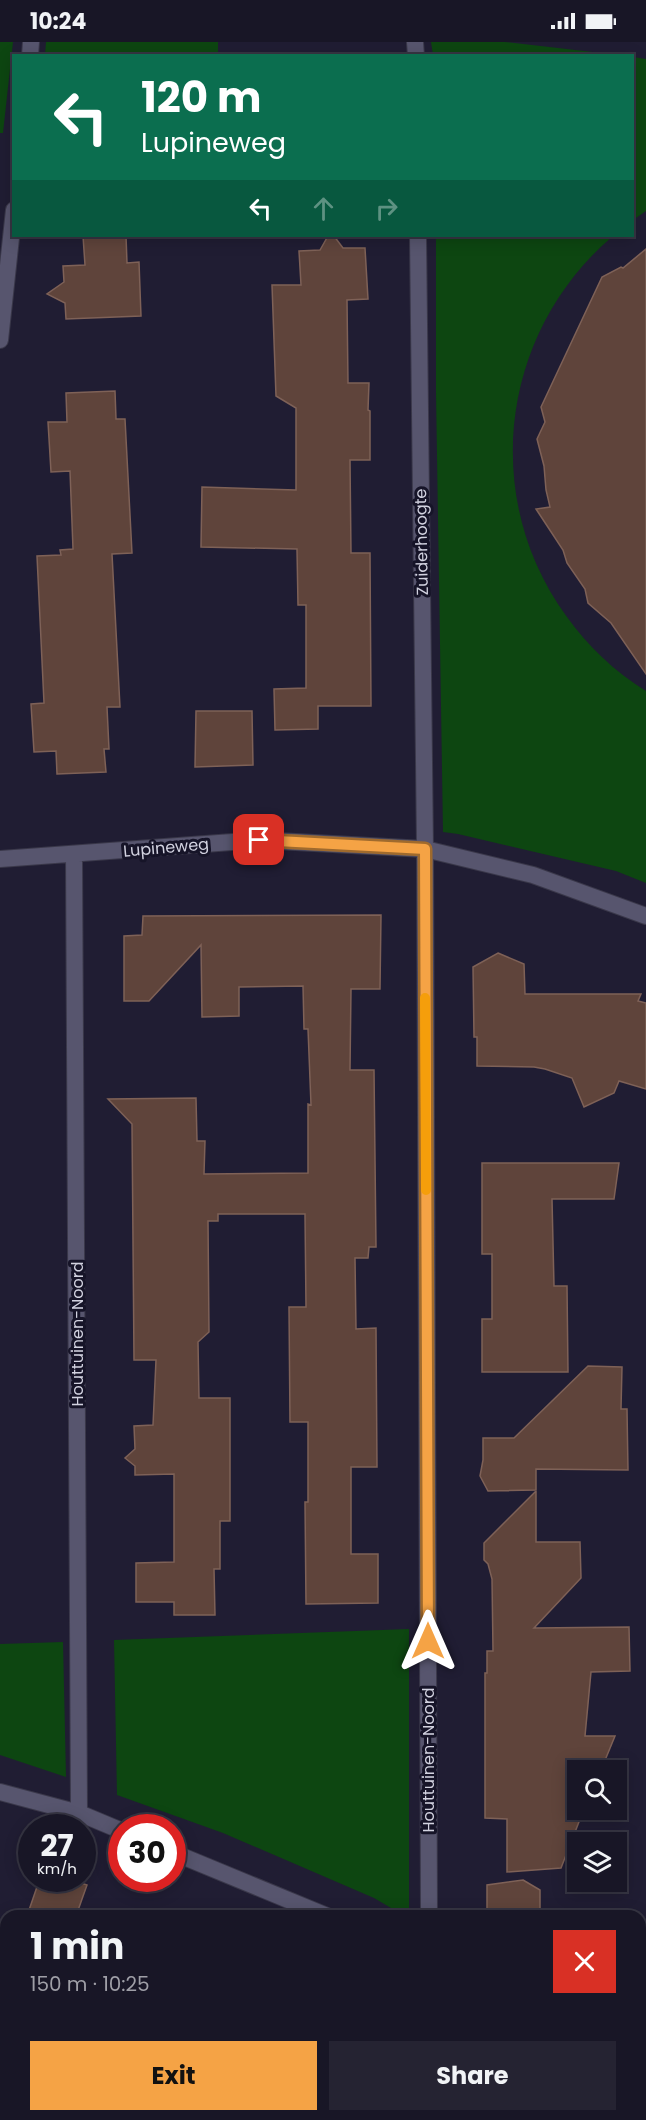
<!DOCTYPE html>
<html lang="en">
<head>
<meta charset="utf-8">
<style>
	:root { --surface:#181626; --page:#252332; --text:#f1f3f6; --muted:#9f9fa7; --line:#363543; --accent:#f5a345 }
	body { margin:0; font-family:Poppins,sans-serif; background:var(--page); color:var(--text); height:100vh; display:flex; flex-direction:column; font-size:22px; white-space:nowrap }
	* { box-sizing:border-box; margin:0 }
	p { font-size:20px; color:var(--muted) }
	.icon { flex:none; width:33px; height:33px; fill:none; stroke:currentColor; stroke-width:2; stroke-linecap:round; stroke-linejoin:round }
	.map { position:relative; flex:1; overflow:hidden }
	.panel { position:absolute; left:0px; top:1868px; width:646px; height:212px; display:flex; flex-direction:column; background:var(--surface); border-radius:18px 18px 0 0; box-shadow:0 3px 15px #0003,0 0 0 2px var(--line) }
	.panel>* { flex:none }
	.guide { position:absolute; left:12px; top:12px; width:622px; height:183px; border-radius:0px; box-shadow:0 3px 15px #0003,0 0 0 2px var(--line); background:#0b6e4f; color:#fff; overflow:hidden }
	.controls { position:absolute; left:567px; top:1718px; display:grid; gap:12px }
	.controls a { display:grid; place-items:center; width:60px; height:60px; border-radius:0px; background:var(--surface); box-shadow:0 3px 15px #0003,0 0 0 2px var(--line); font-size:30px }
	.speed { position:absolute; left:18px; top:1772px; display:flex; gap:12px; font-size:30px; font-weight:700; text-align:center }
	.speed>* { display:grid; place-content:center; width:78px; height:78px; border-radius:50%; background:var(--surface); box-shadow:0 3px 15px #0003,0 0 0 2px var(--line); line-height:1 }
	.speed small { font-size:15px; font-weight:400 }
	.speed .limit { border:9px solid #d22; background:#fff; color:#111 }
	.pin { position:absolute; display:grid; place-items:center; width:51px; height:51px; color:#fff; margin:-26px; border-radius:12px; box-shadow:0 3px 9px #0006 }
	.me { position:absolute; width:66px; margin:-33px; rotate:0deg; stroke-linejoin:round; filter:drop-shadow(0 0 4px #0008) }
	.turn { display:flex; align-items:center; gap:21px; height:126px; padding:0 30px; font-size:27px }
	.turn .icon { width:78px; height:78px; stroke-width:2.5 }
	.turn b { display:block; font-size:42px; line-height:51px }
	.lanes { display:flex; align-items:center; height:57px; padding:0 30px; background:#0003; justify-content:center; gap:30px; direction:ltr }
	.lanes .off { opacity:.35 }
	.round { display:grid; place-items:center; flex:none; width:63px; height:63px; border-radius:0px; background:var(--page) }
	.head { display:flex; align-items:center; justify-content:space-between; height:102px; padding:0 30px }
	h1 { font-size:36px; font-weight:700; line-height:45px }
	.action { display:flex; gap:12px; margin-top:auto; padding:12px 30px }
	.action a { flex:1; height:69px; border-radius:0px; background:var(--accent); color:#111; font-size:24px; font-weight:700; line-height:69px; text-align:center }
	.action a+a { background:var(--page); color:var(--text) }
	.status { display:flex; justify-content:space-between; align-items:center; height:42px; padding:0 30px; background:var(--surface); direction:ltr }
	.status svg { height:16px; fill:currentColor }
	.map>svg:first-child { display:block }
</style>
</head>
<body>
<div class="status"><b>10:24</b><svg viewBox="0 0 49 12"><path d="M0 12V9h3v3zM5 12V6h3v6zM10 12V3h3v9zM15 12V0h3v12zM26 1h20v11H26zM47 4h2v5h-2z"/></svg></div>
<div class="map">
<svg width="646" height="2078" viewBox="0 0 646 2078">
	<rect width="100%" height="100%" fill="#201d33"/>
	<path fill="#0d4611" d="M 0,0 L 13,0 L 3,91 L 0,91 Z
		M 46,0 L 218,0 L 218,13 L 45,13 Z
		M 431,0 L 505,0 L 619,13 L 433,13 Z
		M 633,15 L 646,17 L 646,169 L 633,178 Z
		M 436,194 L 613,194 C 501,289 479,455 567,575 C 588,604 615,630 646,649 L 646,841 L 616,829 L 458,792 L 443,790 L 436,351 Z
		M 409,1587 L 409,1873 L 403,1873 L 374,1856 L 223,1791 L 117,1753 L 114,1598 Z
		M 63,1600 L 66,1735 L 0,1713 L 0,1602 Z"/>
	<path fill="#5f443b" stroke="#7e6157" stroke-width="1.5" d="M 83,194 L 126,194 L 127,221 L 139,220 L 141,274 L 66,277 L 65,261 L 47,252 L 64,240 L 63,224 L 85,223 Z
		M 328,194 L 334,194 L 343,206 L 365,206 L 368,257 L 347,258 L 348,341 L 369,341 L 368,368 L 370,369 L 370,418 L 350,418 L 351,511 L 370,511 L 371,664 L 318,664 L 318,687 L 275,688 L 274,647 L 306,646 L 306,563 L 298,563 L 297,507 L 201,505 L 202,445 L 296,448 L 296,366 L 276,354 L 272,243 L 301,243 L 299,209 L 320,208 Z
		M 646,207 L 646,632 L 611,581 L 588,561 L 585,547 L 567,521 L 563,508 L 536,467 L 550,465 L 546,448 L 544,424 L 537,397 L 545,380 L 541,365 L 602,235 L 621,225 L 623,226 Z
		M 115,349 L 116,377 L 125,377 L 132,511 L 112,512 L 120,665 L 107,665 L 109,707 L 104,707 L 106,730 L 57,732 L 56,709 L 34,710 L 31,662 L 44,661 L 37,514 L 61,513 L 60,508 L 73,507 L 70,429 L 51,430 L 48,380 L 67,380 L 66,351 Z
		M 196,669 L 252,669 L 253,723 L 195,725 Z
		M 381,873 L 380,947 L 351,947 L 350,1028 L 374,1028 L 376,1205 L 369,1205 L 368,1216 L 355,1216 L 356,1287 L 376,1286 L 377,1425 L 351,1425 L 351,1512 L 378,1512 L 378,1561 L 306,1562 L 305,1460 L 308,1460 L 308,1380 L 290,1380 L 289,1265 L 306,1265 L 305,1172 L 218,1172 L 218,1179 L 208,1179 L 209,1290 L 198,1300 L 199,1356 L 230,1356 L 230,1479 L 220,1479 L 220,1527 L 214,1527 L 215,1573 L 174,1573 L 174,1560 L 136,1560 L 136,1521 L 174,1520 L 174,1432 L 135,1433 L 135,1424 L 125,1416 L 135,1407 L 134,1384 L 153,1383 L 156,1318 L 134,1318 L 132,1082 L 108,1057 L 196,1056 L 197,1099 L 205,1099 L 204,1132 L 308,1131 L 308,1062 L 311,1063 L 308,987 L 304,987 L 303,944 L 239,945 L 239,974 L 202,975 L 201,903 L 149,959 L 124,959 L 124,894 L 142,893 L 143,874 Z
		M 498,911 L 524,922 L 525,952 L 641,952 L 638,959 L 646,961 L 646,1047 L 619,1039 L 614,1051 L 584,1065 L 572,1036 L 545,1027 L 534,1025 L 477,1024 L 477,995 L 474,995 L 473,925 Z
		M 482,1121 L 619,1121 L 614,1157 L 552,1157 L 554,1244 L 567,1244 L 568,1330 L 482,1330 L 482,1277 L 492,1277 L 492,1212 L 482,1212 Z
		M 588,1324 L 622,1325 L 621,1367 L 627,1367 L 628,1428 L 536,1427 L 536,1448 L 488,1449 L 480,1434 L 483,1418 L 483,1396 L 514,1396 Z
		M 536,1449 L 536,1500 L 580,1500 L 581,1536 L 534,1586 L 629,1585 L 630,1629 L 591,1630 L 585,1694 L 615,1694 L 601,1728 L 578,1728 L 578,1767 L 584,1767 L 561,1826 L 507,1830 L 507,1777 L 485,1776 L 485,1631 L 487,1631 L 487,1609 L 493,1609 L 492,1537 L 488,1522 L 484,1518 L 484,1501 Z
		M 40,1836 L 65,1836 L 87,1843 L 76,1874 L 27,1874 Z
		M 523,1838 L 540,1848 L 540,1874 L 487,1874 L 487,1843 Z"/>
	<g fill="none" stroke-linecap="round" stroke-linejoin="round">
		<g stroke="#3a384a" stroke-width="18">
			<path id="minor" d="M 415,0 L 416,14
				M 30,14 L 31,0
				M 418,194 L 425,807 L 429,1874
				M 0,298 L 14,168
				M 74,813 L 79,1771
				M 0,817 L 259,798 L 425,807 L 533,833 L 646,874
				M 0,1750 L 79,1771 L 122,1789
				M 172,1810 L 327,1874"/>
		</g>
		<use href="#minor" stroke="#57556e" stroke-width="16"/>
	</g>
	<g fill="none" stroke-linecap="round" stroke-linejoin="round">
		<g stroke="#9f6a2d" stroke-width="15">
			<path id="route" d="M 259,798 L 425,807 L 428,1599"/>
		</g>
		<use href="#route" stroke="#f5a345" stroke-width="10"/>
		<path stroke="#f59e0b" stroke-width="10" d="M 425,956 L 426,1148"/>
	</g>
	<g text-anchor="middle" stroke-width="6" stroke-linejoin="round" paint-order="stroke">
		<g font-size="16" fill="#d2d2e0" stroke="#161428">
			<text transform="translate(421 500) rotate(-91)" y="6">Zuiderhoogte</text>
			<text transform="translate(166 805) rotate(-5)" y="6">Lupineweg</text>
			<text transform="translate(77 1292) rotate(-90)" y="6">Houttuinen-Noord</text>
			<text transform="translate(428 1718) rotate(-90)" y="6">Houttuinen-Noord</text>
		</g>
	</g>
</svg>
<div class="controls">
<a><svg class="icon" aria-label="search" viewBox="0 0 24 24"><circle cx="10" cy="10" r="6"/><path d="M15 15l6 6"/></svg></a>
<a><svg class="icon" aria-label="layers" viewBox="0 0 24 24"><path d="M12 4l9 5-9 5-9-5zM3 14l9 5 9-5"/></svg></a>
</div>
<div class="speed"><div>27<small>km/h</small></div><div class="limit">30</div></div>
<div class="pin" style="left:259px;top:798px;background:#d93025"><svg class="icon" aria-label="arrive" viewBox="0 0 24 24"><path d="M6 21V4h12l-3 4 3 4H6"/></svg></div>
<svg class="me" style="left:428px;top:1599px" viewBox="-20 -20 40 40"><path d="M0-17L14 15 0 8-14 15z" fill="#f5a345" stroke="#fff" stroke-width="4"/></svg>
<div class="guide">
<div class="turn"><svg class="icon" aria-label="left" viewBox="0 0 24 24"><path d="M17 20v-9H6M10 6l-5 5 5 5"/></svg><div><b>120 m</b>Lupineweg</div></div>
<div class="lanes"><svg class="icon" aria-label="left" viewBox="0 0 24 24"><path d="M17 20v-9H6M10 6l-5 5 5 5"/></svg><svg class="icon off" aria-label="ahead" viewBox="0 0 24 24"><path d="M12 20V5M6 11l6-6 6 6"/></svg><svg class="icon off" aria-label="right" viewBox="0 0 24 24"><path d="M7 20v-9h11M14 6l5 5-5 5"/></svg></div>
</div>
<section class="panel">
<div class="head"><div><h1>1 min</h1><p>150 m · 10:25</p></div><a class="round" style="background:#d93025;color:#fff"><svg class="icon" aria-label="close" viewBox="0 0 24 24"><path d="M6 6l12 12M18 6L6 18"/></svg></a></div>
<div class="action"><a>Exit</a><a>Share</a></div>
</section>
</div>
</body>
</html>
